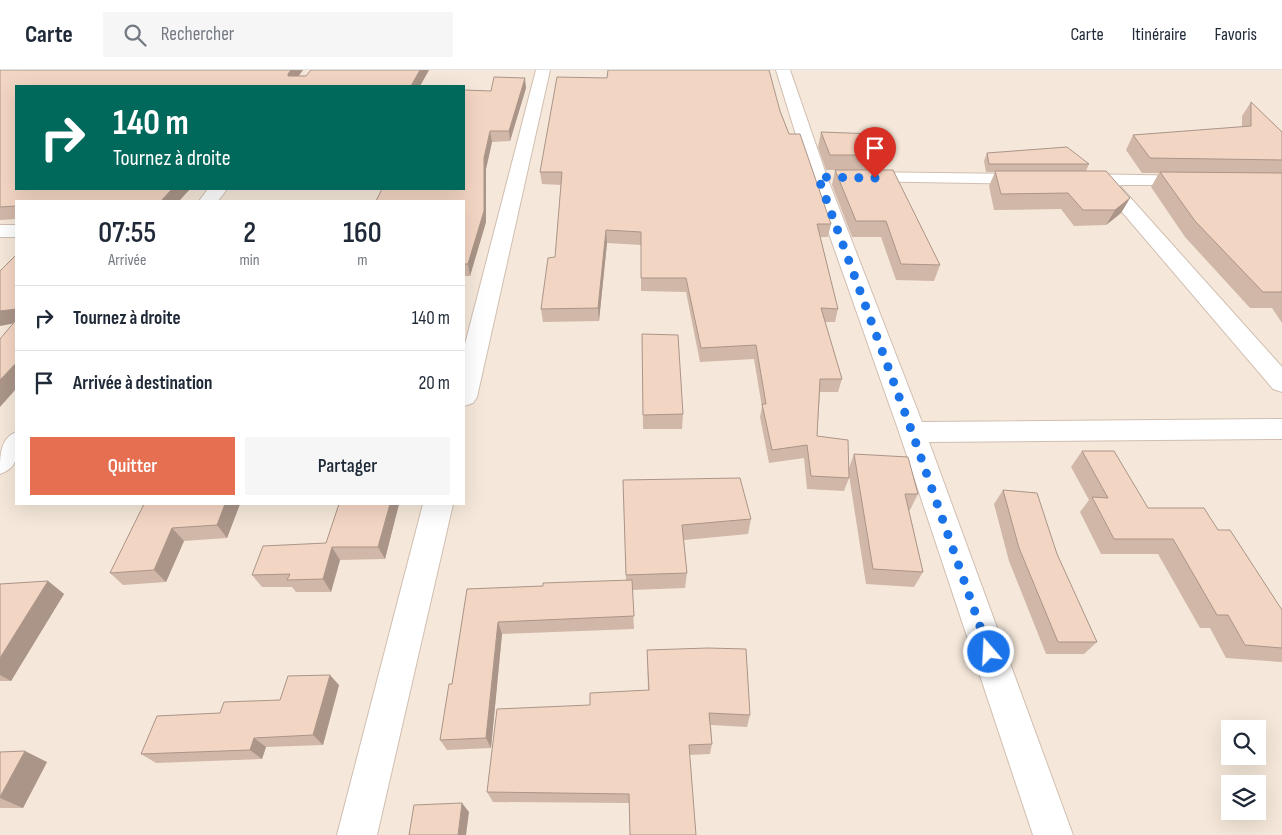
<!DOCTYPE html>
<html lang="fr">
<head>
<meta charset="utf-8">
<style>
	:root { --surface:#fff; --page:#f6f6f7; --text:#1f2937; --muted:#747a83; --line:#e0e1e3; --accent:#e76f51 }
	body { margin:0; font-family:"Sofia Sans Condensed",sans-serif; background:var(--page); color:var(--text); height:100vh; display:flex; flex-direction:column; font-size:19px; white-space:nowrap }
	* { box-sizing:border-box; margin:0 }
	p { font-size:16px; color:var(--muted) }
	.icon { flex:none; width:28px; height:28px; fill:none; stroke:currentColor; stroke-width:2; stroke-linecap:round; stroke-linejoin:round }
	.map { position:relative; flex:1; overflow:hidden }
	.panel { position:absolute; left:15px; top:130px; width:450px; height:305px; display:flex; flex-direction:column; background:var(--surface); border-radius:0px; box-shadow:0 5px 20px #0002 }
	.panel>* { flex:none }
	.guide { position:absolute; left:15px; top:15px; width:450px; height:105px; border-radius:0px; box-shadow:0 5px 20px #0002; background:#00695c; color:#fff; overflow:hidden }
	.fabs { position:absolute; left:1221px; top:650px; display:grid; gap:10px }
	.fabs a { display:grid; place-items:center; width:45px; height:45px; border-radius:0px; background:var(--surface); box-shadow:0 5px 20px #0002; font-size:25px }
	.pin { position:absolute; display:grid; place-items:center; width:42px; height:42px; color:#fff; margin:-51px -21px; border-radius:50% 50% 50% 0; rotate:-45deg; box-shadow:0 0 5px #0007 }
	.pin .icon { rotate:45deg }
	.me { position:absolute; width:55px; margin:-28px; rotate:341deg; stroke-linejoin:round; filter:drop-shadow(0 0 4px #0008) }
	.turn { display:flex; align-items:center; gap:18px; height:105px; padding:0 15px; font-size:22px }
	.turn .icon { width:65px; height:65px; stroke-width:2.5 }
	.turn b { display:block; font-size:35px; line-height:42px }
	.eta { display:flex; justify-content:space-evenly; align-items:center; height:85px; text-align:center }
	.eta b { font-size:30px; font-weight:600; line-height:35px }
	.cta { display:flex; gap:10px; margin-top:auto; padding:10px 15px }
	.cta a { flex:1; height:58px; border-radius:0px; background:var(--accent); color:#fff; font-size:20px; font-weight:600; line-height:58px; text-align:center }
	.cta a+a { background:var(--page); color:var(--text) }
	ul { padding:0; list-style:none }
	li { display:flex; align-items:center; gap:15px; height:65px; padding:0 15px; border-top:1px solid var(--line) }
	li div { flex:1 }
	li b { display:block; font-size:19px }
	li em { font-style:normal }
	header { display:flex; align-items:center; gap:30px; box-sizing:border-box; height:70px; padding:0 25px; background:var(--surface); border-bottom:1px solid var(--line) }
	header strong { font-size:24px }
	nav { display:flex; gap:28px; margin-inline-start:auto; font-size:18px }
	.search { width:350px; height:45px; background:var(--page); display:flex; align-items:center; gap:12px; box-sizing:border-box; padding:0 18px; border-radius:0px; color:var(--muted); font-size:19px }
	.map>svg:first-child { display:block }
</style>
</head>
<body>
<header>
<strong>Carte</strong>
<div class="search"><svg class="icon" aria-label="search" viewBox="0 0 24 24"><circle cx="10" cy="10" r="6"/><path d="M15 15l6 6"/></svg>Rechercher</div>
<nav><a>Carte</a><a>Itinéraire</a><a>Favoris</a></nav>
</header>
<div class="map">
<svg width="1282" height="765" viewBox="0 0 1282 765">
	<rect width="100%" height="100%" fill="#fdf6ec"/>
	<path fill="#f5e8da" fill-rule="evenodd" d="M 0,0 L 1282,0 L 1282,765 L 0,765 ZM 16,16 L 464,16 L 464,119 L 16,119 ZM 16,131 L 464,131 L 464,434 L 16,434 ZM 1230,659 L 1258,659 L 1258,686 L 1230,686 ZM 1230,714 L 1258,714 L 1258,741 L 1230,741 Z"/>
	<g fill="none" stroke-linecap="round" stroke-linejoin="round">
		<g stroke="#d1beb0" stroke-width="2">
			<path id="minor" d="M 536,0 L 550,0 L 477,327 L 473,333 L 464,336 L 464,278 Z
				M 776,0 L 790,0 L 827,107 L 922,352 L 1282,349 L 1282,369 L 929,372 L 1073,765 L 1033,765 L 899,362 L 809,107 Z
				M 861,102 L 1028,104 L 1034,105 L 1037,109 L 1034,113 L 1028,114 L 855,111 L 852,107 L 855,103 Z
				M 1076,104 L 1199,106 L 1202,110 L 1199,114 L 1193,115 L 1119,115 L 1282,297 L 1282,322 L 1273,319 L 1099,115 L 1070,113 L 1067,109 L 1070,105 Z
				M 208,119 L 227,119 L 218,131 L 199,131 Z
				M 0,155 L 16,155 L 16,167 L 0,167 Z
				M 16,362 C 17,381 21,397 0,404 C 0,385 0,369 16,362 Z
				M 423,434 L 453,434 L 377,765 L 337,765 Z"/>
		</g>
		<use href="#minor" fill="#fff" fill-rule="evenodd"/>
	</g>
	<path fill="#d1b7a8" d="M 0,0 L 303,0 L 298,6 L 429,0 L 420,16 L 16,16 L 16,119 L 190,119 L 179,131 L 16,131 L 16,149 L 0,150 Z
		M 526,18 L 510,71 L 492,72 L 486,99 L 486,152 L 470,206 L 464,206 L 464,131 L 491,21 Z
		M 1251,32 L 1282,62 L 1282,253 L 1272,238 L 1250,238 L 1185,167 L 1151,117 L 1159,103 L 1142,103 L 1126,80 L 1133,65 L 1242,57 L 1242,46 Z
		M 780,41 L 789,64 L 831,154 L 828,167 L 820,167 L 838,239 L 835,252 L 825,252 L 842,309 L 838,322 L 820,322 L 817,366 L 849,398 L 854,384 L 918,424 L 910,440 L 909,440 L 923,502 L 914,517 L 866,514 L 849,405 L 849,408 L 844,421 L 807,419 L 804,388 L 769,393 L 760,347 L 762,337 L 754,289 L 700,292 L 686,222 L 641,221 L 641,175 L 607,173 L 599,251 L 543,252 L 541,239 L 555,187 L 561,115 L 542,114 L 540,102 Z
		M 821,62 L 886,85 L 882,100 L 940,195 L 934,211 L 896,210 L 881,167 L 852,167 L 832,115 L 835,100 L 826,100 L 818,77 Z
		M 987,83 L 1089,94 L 1086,101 L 1130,128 L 1121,143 L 1106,155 L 1074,156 L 1061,139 L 994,140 L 989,116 L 995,102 L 986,102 L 984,91 Z
		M 642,264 L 683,344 L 682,359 L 643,359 Z
		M 1082,381 L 1148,438 L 1218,460 L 1282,540 L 1282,592 L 1226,588 L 1210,558 L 1200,558 L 1158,484 L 1101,484 L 1080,442 L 1089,430 L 1071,397 Z
		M 623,410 L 751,449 L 748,464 L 684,470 L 687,503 L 685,518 L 632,520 L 634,559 L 502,564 L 491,678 L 447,680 L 440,670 L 452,614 L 467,519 L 543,516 L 626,511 Z
		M 1003,420 L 1097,572 L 1084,584 L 1046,584 L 1009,491 L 994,434 Z
		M 144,434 L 240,434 L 227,468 L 184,471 L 166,512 L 123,515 L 110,503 Z
		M 339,434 L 399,434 L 385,489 L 340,490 L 331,522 L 296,522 L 292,517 L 262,517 L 252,505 L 326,473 Z
		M 48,511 L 64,524 L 11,611 L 0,611 L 0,514 Z
		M 647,580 L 750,645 L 747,657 L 711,655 L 712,674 L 710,684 L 690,685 L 629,733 L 493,732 L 487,722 L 648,620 Z
		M 339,615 L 323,675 L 266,677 L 262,689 L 156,693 L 141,684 L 220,643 L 280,630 Z
		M 0,682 L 47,692 L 23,738 L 0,738 Z"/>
	<path fill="#aa9588" d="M 291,0 L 303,0 L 292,15 L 288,6 L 288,4 Z
		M 420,0 L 429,0 L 420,16 L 411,16 Z
		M 525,8 L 526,18 L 510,71 L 509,61 Z
		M 490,61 L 492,72 L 486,99 L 486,152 L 470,206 L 468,194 L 484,88 Z
		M 172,119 L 190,119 L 179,131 L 161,131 Z
		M 1130,128 L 1121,143 L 1106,155 L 1115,140 Z
		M 606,160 L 607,173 L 599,251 L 598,238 Z
		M 16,239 L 16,253 L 0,256 L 0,241 Z
		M 16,293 L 16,319 L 0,337 L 0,310 Z
		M 225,434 L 240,434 L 227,468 L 217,455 Z
		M 390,434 L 399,434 L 385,489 L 378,477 Z
		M 172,458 L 184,471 L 166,512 L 154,500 Z
		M 332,477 L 340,490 L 331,522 L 323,509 Z
		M 48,511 L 64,524 L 11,611 L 0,605 L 0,588 Z
		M 498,552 L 502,564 L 491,678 L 486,668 Z
		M 330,605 L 339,615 L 323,675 L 313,665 Z
		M 254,668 L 266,677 L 262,689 L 250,680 Z
		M 25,681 L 47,692 L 23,738 L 0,728 L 0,727 Z
		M 462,733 L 469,742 L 466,765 L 458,765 Z"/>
	<path fill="#f3d5c3" stroke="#aa9588" d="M 0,0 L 291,0 L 288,4 L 288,6 L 306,6 L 311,0 L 420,0 L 411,16 L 16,16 L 16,119 L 172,119 L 161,131 L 16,131 L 16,136 L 0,137 Z
		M 608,0 L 769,0 L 780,41 L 789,64 L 800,64 L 831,154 L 817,154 L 838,239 L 821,238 L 842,309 L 820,309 L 817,366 L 848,370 L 849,408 L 811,406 L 807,375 L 772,380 L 762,334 L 766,334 L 756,275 L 701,278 L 686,208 L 641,208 L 641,162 L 606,160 L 598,238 L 541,239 L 548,188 L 555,187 L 562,102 L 540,102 L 557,7 L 607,8 Z
		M 494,7 L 525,8 L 509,61 L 490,61 L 484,88 L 484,141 L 468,194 L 464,194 L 464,131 L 376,131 L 382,119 L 464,119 L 464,20 L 491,21 Z
		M 1251,32 L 1282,62 L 1282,90 L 1150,88 L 1133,65 L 1251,56 Z
		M 821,62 L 875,64 L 886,85 L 830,85 Z
		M 1067,77 L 1089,94 L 989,94 L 987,83 Z
		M 835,100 L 893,100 L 940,195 L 901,194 L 886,151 L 856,151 Z
		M 995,101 L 1106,101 L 1130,128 L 1115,140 L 1083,140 L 1068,123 L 1001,124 Z
		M 1160,102 L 1282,103 L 1282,222 L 1263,222 L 1195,151 Z
		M 16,185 L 16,239 L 0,241 L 0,201 Z
		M 16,250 L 16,293 L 0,310 L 0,269 Z
		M 642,264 L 678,265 L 683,344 L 643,345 Z
		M 1082,381 L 1114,381 L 1148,438 L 1204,438 L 1218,460 L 1230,460 L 1282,540 L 1282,578 L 1245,575 L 1228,545 L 1217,545 L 1173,469 L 1114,469 L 1092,427 L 1108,428 Z
		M 854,384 L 908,387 L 918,424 L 905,424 L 923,502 L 873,499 Z
		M 740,408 L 751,449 L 682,455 L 687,503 L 626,505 L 623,410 Z
		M 1003,420 L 1037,423 L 1057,484 L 1097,572 L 1058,572 L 1019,478 Z
		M 144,434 L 225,434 L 217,455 L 172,458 L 154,500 L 110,503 Z
		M 339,434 L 390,434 L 378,477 L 332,477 L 323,509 L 287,510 L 290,504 L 252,505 L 263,476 L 326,473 Z
		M 632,510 L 634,546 L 498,552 L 486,668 L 440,670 L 449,614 L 452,614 L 467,519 L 543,516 L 543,513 Z
		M 48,511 L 0,588 L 0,514 Z
		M 708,578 L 746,579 L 750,645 L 709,643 L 712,674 L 689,675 L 696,765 L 630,765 L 629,724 L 487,722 L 497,639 L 590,635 L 590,623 L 649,620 L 647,580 Z
		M 330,605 L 313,665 L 254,668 L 250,680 L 141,684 L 157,646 L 220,643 L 224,632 L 280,630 L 288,606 Z
		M 25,681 L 0,727 L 0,682 Z
		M 462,733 L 458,765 L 409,765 L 414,735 Z"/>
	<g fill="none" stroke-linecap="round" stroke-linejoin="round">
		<path stroke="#1a73e8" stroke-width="9" stroke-dasharray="0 16.2" d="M 875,108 L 818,107 L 912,362 L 989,582"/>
	</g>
</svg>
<div class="fabs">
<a><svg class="icon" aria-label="search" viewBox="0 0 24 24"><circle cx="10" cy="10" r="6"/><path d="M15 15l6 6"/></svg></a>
<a><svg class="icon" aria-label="layers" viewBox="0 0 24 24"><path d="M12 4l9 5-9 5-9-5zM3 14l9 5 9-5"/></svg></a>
</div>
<div class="pin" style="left:875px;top:108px;background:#d93025"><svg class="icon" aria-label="arrive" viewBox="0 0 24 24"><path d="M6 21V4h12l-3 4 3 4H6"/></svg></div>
<svg class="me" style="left:989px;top:582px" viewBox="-20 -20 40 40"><circle r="17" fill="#1a73e8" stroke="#fff" stroke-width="3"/><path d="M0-11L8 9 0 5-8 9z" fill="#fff"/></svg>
<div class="guide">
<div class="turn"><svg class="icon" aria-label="right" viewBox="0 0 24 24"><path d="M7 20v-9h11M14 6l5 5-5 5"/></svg><div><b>140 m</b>Tournez à droite</div></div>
</div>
<section class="panel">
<div class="eta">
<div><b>07:55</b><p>Arrivée</p></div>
<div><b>2</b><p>min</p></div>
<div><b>160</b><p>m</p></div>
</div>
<ul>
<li><svg class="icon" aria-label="right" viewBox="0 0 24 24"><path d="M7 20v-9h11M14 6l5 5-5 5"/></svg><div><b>Tournez à droite</b></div><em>140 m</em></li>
<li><svg class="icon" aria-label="arrive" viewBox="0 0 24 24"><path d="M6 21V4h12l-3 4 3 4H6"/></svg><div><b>Arrivée à destination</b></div><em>20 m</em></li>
</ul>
<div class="cta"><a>Quitter</a><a>Partager</a></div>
</section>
</div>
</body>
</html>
